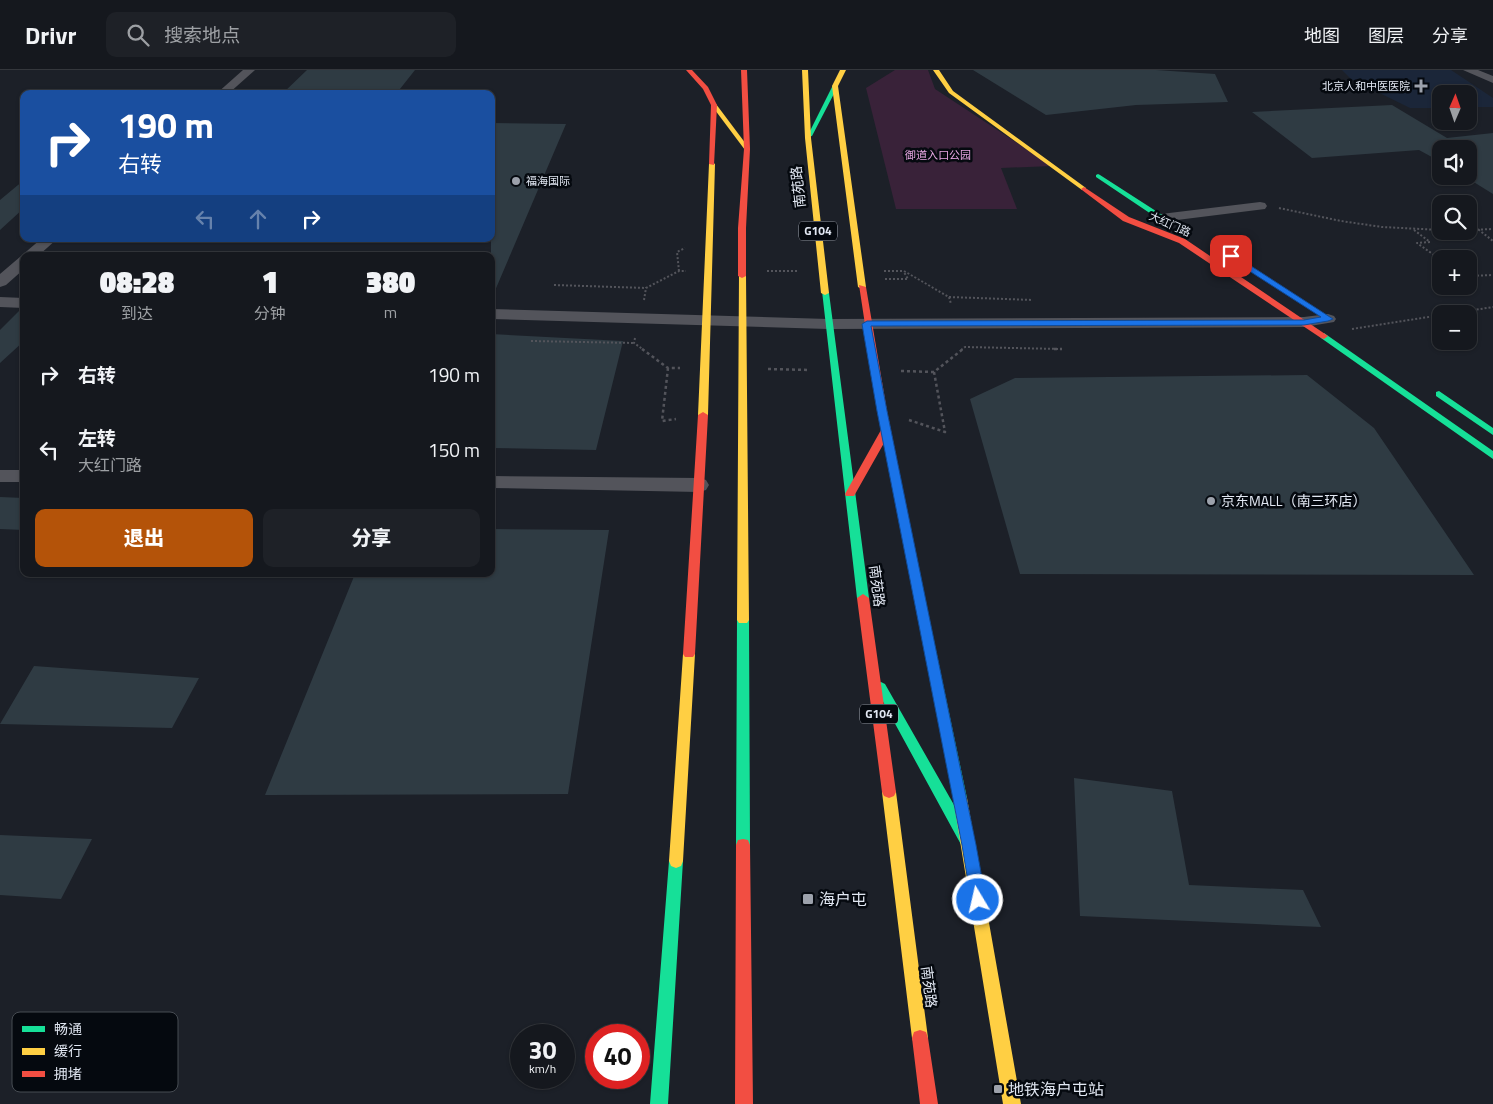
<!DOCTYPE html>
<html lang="zh">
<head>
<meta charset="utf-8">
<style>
	:root { --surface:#15181e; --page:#1e2127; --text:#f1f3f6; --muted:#9da0a4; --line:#34373c; --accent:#b45309 }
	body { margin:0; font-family:"Titillium Web","Noto Sans SC",sans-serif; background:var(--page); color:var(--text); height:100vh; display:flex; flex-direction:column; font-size:19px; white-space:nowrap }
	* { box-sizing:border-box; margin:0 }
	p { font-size:16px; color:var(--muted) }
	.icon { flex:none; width:28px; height:28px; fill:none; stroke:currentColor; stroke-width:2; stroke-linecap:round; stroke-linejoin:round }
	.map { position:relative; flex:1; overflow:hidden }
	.drawer { position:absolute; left:20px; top:182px; width:475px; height:325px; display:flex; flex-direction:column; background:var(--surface); border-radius:10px; box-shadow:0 1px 4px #0004,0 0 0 1px var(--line) }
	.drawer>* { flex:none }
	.hud { position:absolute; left:20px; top:20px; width:475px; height:152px; border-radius:10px; box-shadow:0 1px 4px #0004,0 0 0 1px var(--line); background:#1a4fa0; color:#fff; overflow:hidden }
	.needle { width:32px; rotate:2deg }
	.controls { position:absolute; left:1432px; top:15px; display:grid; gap:10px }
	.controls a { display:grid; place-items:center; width:45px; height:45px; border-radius:10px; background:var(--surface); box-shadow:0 1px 4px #0004,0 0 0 1px var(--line); font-size:25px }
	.speed { position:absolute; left:510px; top:954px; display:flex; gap:10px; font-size:25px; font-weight:700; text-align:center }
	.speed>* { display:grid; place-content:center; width:65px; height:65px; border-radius:50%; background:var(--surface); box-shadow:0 1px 4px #0004,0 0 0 1px var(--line); line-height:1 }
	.speed small { font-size:12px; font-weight:400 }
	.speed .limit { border:8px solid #d22; background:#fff; color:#111 }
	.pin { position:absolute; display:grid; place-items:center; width:42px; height:42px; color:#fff; margin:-21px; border-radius:10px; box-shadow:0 2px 8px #0006 }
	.me { position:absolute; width:55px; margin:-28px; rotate:351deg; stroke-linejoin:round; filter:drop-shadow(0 0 4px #0008) }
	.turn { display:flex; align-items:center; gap:18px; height:105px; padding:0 15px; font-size:22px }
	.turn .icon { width:65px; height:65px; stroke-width:2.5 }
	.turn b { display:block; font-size:35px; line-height:42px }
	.lanes { display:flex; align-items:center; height:48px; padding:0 15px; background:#0003; justify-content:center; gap:25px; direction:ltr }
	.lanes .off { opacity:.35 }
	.eta { display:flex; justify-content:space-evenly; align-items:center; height:85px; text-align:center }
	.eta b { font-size:30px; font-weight:800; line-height:35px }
	.cta { display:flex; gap:10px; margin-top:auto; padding:10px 15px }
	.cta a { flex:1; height:58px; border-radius:10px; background:var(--accent); color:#fff; font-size:20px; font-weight:800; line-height:58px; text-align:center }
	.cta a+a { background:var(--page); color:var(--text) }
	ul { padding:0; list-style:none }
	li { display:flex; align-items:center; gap:15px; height:75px; padding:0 15px }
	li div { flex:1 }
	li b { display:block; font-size:19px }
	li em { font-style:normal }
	header { display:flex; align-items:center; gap:30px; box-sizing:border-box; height:70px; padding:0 25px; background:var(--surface); border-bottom:1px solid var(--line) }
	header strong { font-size:24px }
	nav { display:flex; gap:28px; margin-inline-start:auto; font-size:18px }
	.search { width:350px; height:45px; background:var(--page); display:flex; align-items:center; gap:12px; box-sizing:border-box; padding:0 18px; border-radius:10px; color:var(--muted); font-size:19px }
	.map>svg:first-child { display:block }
</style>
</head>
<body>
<header>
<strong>Drivr</strong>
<div class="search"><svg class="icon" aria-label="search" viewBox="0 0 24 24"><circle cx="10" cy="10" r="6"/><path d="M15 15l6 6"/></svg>搜索地点</div>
<nav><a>地图</a><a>图层</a><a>分享</a></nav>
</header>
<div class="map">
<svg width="1493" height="1034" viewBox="0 0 1493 1034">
	<rect width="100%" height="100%" fill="#1c2028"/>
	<path fill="#1b2639" d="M 1342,0 L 1451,0 L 1493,28 L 1493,37 L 1469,37 L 1469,24 L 1441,24 L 1441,38 L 1410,38 L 1351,9 Z"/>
	<path fill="#392239" d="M 895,0 L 928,0 L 935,19 L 1052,96 L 1001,98 L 1017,139 L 896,139 L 866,18 Z"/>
	<path fill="#2f3b43" d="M 307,0 L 415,0 L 396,24 L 282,24 Z
		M 973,0 L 1156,0 L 1215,4 L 1228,32 L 1136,35 L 1046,45 Z
		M 1392,35 L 1447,68 L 1493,63 L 1493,124 L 1464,106 L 1469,106 L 1469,79 L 1441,79 L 1441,92 L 1419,80 L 1312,88 L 1252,42 Z
		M 491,53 L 566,54 L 491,230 Z
		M 24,110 L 24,138 L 0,160 L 0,130 Z
		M 20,240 L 24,240 L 24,271 L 0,293 L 0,260 Z
		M 491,264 L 623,271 L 596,380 L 491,378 Z
		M 1307,305 L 1374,358 L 1474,505 L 1020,504 L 970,329 L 1015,308 Z
		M 0,427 L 24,428 L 24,460 L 0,459 Z
		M 491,459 L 609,460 L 568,724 L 265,725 L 355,504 L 491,504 Z
		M 34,596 L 199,608 L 172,658 L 0,654 Z
		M 1074,708 L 1172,721 L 1189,815 L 1303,820 L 1321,857 L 1080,846 Z
		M 0,765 L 92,769 L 61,829 L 0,825 Z"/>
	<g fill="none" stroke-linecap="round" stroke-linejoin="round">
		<path stroke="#53545b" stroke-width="2" stroke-dasharray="2 2" stroke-linecap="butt" d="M 1279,138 L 1341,151 L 1382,157 L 1441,160
			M 1469,152 L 1493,171
			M 1414,160 L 1430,172 L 1417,173 L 1441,190
			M 1469,160 L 1493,159
			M 1441,192 L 1436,193 L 1441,196
			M 679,201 L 677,182 L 685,178
			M 767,201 L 798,201
			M 884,201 L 904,201 L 949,227 L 951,234
			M 1469,206 L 1493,205
			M 885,209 L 908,209 L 904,202
			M 554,215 L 646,218
			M 949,227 L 1033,230
			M 644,230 L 646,218 L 679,201 L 686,201
			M 1449,244 L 1493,237
			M 1352,259 L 1441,245
			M 635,268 L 634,273 L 644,280
			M 531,271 L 634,273
			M 961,280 L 965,277 L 1062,279"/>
		<path stroke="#53545b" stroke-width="2.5" stroke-dasharray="3 3" stroke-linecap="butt" d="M 642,279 L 668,298 L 680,298
			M 1054,279 L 1062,279
			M 668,298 L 662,351 L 676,349
			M 768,299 L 810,300
			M 901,301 L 934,302 L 963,279
			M 909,350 L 945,362 L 934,302"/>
		<path fill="#53545b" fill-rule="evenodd" d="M 243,0 L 255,0 L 228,24 L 216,24 Z
			M 1463,0 L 1478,0 L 1493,6 L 1493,13 Z
			M 1260,132 L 1265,133 L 1267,136 L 1265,139 L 1161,152 L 1156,151 L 1154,148 L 1156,145 L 1161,144 Z
			M 41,169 L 57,169 L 38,186 L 24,186 L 24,199 L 6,215 L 0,217 L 0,204 Z
			M 0,227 L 24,228 L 24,238 L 0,237 Z
			M 491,239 L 828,249 L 1304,247 L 1328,244 L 1334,246 L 1336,249 L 1334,252 L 1304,257 L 828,259 L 491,249 Z
			M 0,400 L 24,400 L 24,412 L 0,412 Z
			M 491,406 L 699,408 L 706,410 L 709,415 L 706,420 L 699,422 L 491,418 Z"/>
		<path fill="#16e098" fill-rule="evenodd" d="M 833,15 L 838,16 L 812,66 L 807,67 Z
			M 1098,104 L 1100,105 L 1173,152 L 1166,154 L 1096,107 L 1096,105 Z
			M 822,221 L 829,223 L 869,528 L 863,532 L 857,528 Z
			M 1324,263 L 1493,381 L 1493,389 L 1321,268 L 1320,266 Z
			M 1439,321 L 1493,358 L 1493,365 L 1436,326 L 1436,322 Z
			M 912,486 L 917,490 L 967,728 L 965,732 L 960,734 L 955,732 L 953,728 L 907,490 Z
			M 743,546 L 747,547 L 749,550 L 750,775 L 748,780 L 743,781 L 738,780 L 736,775 L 737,550 L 739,547 Z
			M 881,612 L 885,614 L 974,770 L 976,775 L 974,780 L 969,781 L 964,780 L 875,617 L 877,614 Z
			M 676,784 L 681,786 L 683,791 L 668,1034 L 650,1034 L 669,791 L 671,786 Z"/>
		<path fill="#ffcf43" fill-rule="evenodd" d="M 802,0 L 808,0 L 811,68 L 829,223 L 825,225 L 821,223 L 805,68 Z
			M 840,0 L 846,0 L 838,16 L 866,217 L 862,219 L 858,217 L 832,16 Z
			M 933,0 L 939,0 L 953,21 L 1086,118 L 1086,120 L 1082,120 L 949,23 Z
			M 712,34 L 716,34 L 749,78 L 749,80 L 745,80 L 712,36 Z
			M 712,92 L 715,94 L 708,345 L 703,348 L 698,345 L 709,94 Z
			M 739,204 L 746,206 L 749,550 L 747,553 L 739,553 L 737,550 Z
			M 689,579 L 693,581 L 695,584 L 683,791 L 681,796 L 676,798 L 671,796 L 669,791 L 683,584 L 685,581 Z
			M 889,716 L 894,718 L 896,722 L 928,968 L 926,974 L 920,976 L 914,974 L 912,968 L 882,722 L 884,718 Z
			M 960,722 L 965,724 L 967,728 L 1021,1034 L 1003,1034 L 953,728 L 955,724 Z"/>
		<path fill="#f24e42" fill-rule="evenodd" d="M 686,0 L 692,0 L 708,17 L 717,35 L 714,95 L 709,94 L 711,35 L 703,19 Z
			M 741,0 L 747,0 L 750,79 L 746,158 L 746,206 L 742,208 L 738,206 L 738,158 L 744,79 Z
			M 1084,117 L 1129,147 L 1185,169 L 1328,266 L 1324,269 L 1321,268 L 1179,173 L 1123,151 L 1082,120 L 1081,119 Z
			M 859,215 L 866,217 L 887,341 L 917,490 L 912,494 L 907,490 L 884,373 L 854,426 L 846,426 L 845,424 L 881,360 Z
			M 703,342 L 708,345 L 695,584 L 693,587 L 685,587 L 683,584 L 698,345 Z
			M 863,524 L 869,528 L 896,722 L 894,726 L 889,728 L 884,726 L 882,722 L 857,528 Z
			M 743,769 L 748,770 L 750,775 L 753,1034 L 735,1034 L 736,775 L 738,770 Z
			M 920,960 L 926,962 L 928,968 L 938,1034 L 920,1034 L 912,968 L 914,962 Z"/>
	</g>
	<path fill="#1a73e8" stroke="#114b97" d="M 1229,185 L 1234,185 L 1333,249 L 1328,251 L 1304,255 L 871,256 L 887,341 L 976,775 L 986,830 L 984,835 L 978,837 L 973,835 L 971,830 L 962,775 L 877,341 L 862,254 L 867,251 L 1304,250 L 1321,247 L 1229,188 Z"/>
	<g fill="#9ca1ab" stroke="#05090f" stroke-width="2">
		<path d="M1418.5 8.5h5v5h5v5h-5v5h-5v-5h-5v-5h5z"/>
		<circle cx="516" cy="111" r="5"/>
		<circle cx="1211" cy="431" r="5"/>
		<rect x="802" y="823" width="12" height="12" rx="2.5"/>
		<rect x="993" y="1014" width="10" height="10" rx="2.5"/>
	</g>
	<g text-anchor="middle" stroke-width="5" stroke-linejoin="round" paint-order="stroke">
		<g font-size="11" fill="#e1e7f2" stroke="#05090f" text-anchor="end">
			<text x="1410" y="20">北京人和中医医院</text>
			<text x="526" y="115" text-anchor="start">福海国际</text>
		</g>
		<g font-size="11" fill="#e7a6e2" stroke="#05090f">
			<text x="938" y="89">御道入口公园</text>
		</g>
		<g font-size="11" fill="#e1e7f2" stroke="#05090f">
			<text transform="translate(1170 154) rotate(24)" y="4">大红门路</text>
		</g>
		<g fill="#05090f" stroke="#9fa4ae" stroke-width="1">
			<rect x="799" y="151.5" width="38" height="19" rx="4"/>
			<rect x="860" y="634.5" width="38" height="19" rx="4"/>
		</g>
		<g font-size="12" font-weight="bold" fill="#e1e7f2">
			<text x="818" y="165">G104</text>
			<text x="879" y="648">G104</text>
		</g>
		<g font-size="14" fill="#e1e7f2" stroke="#05090f">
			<text transform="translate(798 117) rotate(-96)" y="5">南苑路</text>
			<text transform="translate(877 516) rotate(83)" y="5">南苑路</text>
			<text transform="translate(929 917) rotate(83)" y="5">南苑路</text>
		</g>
		<g font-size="14" fill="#e1e7f2" stroke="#05090f" text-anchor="start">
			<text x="1221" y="436">京东MALL（南三环店）</text>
		</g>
		<g font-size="16" fill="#e1e7f2" stroke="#05090f" text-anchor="start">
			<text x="819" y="835">海户屯</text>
			<text x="1008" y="1025">地铁海户屯站</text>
		</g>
	</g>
	<rect x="12" y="942" width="166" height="80" rx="8" fill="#05090f" stroke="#474c53" stroke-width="1"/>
	<rect x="22" y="956" width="23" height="6" fill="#16e098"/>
	<rect x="22" y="978" width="23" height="7" fill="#ffcf43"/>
	<rect x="22" y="1001" width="23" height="6" fill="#f24e42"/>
	<g font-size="14" fill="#e1e7f2">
		<text x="54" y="964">畅通</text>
		<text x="54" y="986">缓行</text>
		<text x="54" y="1009">拥堵</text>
	</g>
</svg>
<div class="controls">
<a><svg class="needle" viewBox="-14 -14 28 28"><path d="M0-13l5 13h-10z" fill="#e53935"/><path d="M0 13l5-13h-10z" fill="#9da0a4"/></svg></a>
<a><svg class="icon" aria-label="sound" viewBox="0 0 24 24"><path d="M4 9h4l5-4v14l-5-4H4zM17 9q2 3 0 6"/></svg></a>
<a><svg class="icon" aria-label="search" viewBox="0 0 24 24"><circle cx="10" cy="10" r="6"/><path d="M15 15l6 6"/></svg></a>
<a>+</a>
<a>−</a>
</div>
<div class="speed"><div>30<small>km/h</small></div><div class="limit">40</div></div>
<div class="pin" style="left:1231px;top:186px;background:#d93025"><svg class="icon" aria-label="arrive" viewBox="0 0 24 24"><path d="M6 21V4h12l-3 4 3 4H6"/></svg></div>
<svg class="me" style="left:978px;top:830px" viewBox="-20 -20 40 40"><circle r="17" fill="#1a73e8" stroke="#fff" stroke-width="3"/><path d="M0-11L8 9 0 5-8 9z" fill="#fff"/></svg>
<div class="hud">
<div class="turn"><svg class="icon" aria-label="right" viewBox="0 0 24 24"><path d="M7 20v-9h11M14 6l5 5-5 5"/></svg><div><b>190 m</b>右转</div></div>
<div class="lanes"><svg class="icon off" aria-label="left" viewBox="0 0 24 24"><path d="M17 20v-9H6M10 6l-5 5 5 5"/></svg><svg class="icon off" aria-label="ahead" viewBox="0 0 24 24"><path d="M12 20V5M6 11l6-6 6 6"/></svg><svg class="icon" aria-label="right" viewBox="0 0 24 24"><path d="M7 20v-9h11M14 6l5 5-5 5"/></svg></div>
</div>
<section class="drawer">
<div class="eta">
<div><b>08:28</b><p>到达</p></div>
<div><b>1</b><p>分钟</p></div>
<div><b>380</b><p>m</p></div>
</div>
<ul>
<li><svg class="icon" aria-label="right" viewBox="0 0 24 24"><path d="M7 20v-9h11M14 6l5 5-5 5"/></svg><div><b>右转</b></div><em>190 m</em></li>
<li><svg class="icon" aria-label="left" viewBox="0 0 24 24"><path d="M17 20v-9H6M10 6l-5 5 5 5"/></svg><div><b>左转</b><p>大红门路</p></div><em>150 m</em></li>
</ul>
<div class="cta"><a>退出</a><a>分享</a></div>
</section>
</div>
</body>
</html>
